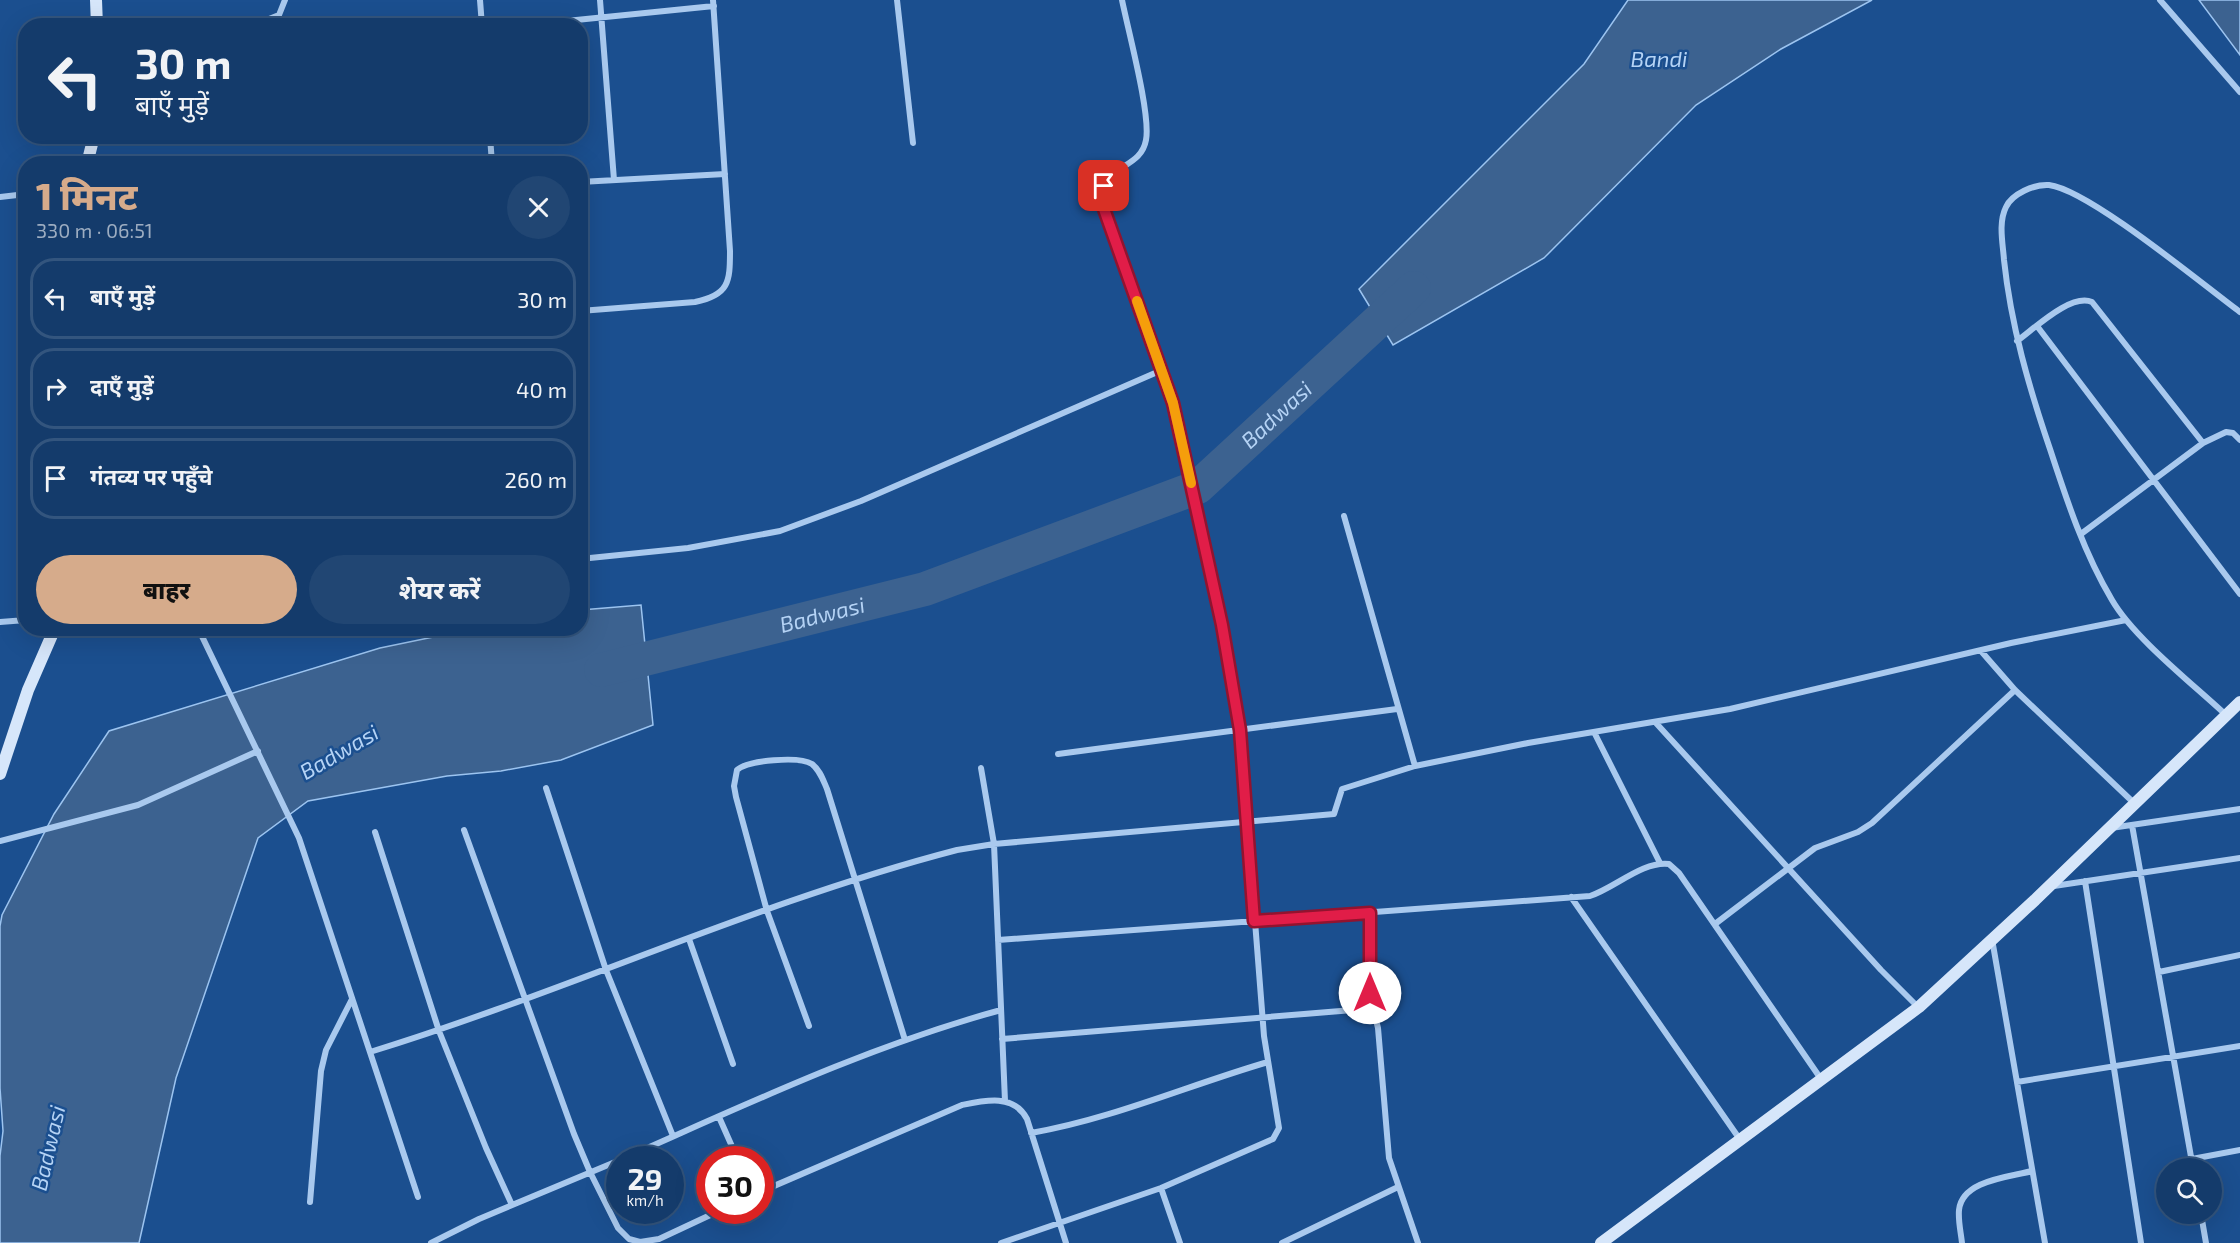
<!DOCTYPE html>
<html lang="hi">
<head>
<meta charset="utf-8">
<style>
	:root { --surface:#143b6b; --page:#214673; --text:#f1f3f6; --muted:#9dadc1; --line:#33557e; --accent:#d6ab8b }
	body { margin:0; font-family:"Exo 2","Noto Sans Devanagari",sans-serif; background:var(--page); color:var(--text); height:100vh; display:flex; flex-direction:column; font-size:22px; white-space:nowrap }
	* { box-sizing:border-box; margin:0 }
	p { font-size:20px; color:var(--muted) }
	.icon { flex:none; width:33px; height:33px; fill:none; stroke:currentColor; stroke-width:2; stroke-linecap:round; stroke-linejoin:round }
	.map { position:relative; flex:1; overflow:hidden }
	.sheet { position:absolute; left:18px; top:156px; width:570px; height:480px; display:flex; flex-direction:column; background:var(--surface); border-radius:24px; box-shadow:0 6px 24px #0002,0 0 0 2px var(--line) }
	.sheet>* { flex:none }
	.guide { position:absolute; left:18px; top:18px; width:570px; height:126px; border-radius:24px; box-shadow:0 6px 24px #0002,0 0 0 2px var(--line); background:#143b6b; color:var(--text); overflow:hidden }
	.fabs { position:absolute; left:2156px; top:1158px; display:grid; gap:12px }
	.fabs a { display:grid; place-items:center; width:66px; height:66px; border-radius:50%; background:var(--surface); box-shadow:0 6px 24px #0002,0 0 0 2px var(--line); font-size:30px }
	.speed { position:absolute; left:606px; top:1146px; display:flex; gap:12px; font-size:30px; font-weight:700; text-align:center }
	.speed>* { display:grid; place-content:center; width:78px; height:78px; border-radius:50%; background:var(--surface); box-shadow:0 6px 24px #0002,0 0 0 2px var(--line); line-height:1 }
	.speed small { font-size:15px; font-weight:400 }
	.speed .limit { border:9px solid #d22; background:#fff; color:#111 }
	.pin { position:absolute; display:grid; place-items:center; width:51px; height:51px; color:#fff; margin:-26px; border-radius:12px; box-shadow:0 3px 9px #0006 }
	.me { position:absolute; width:66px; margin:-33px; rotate:0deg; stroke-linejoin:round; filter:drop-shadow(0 0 4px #0008) }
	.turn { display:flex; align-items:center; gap:21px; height:126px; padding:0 18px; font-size:27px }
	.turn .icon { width:78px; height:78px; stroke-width:2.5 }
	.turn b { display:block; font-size:42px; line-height:51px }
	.round { display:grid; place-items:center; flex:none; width:63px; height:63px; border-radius:32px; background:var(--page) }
	.headline { display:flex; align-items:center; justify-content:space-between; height:102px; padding:0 18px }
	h1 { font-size:36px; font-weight:800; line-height:45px; color:var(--accent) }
	.primary-button { display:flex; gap:12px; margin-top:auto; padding:12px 18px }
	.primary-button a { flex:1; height:69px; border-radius:36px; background:var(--accent); color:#111; font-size:24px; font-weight:800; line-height:69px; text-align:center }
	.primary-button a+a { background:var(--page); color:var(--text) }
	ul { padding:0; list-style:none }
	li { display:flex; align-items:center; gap:18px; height:81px; margin:0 12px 9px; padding:0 6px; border:3px solid var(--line); border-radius:24px }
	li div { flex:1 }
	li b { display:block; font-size:22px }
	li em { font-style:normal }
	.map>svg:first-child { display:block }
</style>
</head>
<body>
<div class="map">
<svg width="2240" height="1243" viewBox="0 0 2240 1243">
	<rect width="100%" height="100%" fill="#1b4f8f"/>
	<path fill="#3c6290" stroke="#9cc4f0" stroke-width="1.5" d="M 1628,0 L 1872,0 L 1781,49 L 1696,105 L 1544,258 L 1393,345 L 1359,289 L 1584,64 Z
		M 2199,0 L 2240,0 L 2240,55 Z
		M 641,605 L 653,725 L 561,760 L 501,771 L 447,776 L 308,801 L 258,838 L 176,1078 L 139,1243 L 0,1243 L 0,1156 L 3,1131 L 0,1088 L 0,926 L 2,915 L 54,814 L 109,731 L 380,648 L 472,629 L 580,628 L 581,610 Z"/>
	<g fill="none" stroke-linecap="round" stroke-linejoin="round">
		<path stroke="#3c6290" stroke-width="34" id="s1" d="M 601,670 L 925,589 L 1198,487 L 1414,288"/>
		<path stroke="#a9c9ee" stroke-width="6" d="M 480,0 L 482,26
			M 600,0 L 614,180
			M 897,0 L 913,143
			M 2160,0 L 2240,92
			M 208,26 L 269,19 L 279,15 L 285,0
			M 517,26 L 714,6
			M 490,136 L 492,164
			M 381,164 L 419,162
			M 580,182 L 725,174
			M 0,197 L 26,194
			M 580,311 L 695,302 C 729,295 730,282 730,251 L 713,0
			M 2037,326 L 2240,594
			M 2017,341 C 2035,328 2071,293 2092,302 L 2203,443
			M 1344,516 L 1415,766
			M 2081,534 L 2203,443 L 2226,432 L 2233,433 L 2240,440
			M 580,559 L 688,548 L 780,531 L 861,501 L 1162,370
			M 0,622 L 26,620
			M 198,628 L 299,838 L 418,1197
			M 1981,651 L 2015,690 L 2134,803
			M 2226,715 C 2193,684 2134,638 2112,600 C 2084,553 2067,501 2050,449 C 2029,387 2011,326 2004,260 C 2003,244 1998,223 2006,207 C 2012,194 2034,184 2049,185 C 2089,190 2202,284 2240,312
			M 1656,723 L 1881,970 L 1918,1007
			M 1595,734 L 1660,863
			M 1058,754 L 1397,709
			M 981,768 L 994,844 L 1005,1101
			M 546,788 L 606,970 L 673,1136
			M 2132,825 L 2193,1168
			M 2111,828 L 2240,809
			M 464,830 L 574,1134 L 590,1172 L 618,1228 L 629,1239 L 640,1242 L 659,1239 L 721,1210
			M 375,832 L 439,1031 L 486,1148 L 512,1205
			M 0,841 L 138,805 L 258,751
			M 2085,881 L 2141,1243
			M 2054,886 L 2240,858
			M 1571,897 L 1741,1141
			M 1370,913 L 1370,1013
			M 1715,924 L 1815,848 L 1858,832 L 1872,823 L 2015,690
			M 689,939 L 733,1064
			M 1992,939 L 2045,1243
			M 998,940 L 1590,896 C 1615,888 1642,861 1669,864 L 1679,873 L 1821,1079
			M 2159,972 L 2240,955
			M 809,1026 L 767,911 L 736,797 L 734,786 L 737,770 C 748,760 799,756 812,764 C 820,770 823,780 827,789 L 905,1040
			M 1002,1039 L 1365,1009 L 1376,1020 L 1378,1028 L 1389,1158 L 1418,1243
			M 370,1052 C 568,991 757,902 957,850 L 994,844 L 1334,814 L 1342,789 L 1415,766 L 1528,743 L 1730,709 L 2011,643 L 2126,620
			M 2017,1082 L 2240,1046
			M 719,1117 L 738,1160
			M 1031,1133 C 1112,1119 1189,1085 1268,1062
			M 2192,1159 L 2240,1150
			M 620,1160 C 745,1105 869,1046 1001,1010
			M 1161,1188 L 1180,1243
			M 760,1192 L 962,1105 C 986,1100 1014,1094 1027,1119 L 1066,1243
			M 310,1202 L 321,1071 L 326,1050 L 352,999
			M 2201,1214 L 2206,1243
			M 431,1243 L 479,1219 L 620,1160
			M 1001,1243 L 1161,1188 L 1273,1139 L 1279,1128 L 1264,1036 L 1240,730 L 1222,625 L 1173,403 L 1104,209 C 1097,161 1140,173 1146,140 C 1151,115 1128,30 1122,0
			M 1282,1243 L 1398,1187
			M 1962,1243 C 1961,1233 1958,1221 1959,1210 C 1962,1180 2010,1177 2032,1171"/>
		<path stroke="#d6e6fa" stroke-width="12" d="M 96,0 L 97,26
			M 87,164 L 94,136
			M 0,774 L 28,690 L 55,628
			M 1601,1243 L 1919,1007 L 2035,900 L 2240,702"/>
	</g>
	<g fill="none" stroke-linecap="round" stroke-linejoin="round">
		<g stroke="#92132f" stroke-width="15">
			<path id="route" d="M 1104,186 L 1104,209 L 1173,403 L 1222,625 L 1240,730 L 1254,921 L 1370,913 L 1370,993"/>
		</g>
		<use href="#route" stroke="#e11d48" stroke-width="10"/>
		<path stroke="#f59e0b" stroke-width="10" d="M 1137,301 L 1173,403 L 1191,483"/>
	</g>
	<g text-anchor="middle" stroke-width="5" stroke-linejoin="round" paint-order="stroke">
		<g font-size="22" font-style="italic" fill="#b5d3f5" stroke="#1b4f8f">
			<text x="1659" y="67">Bandi</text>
			<text dy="8" stroke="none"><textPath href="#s1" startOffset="732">Badwasi</textPath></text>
			<text dy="8" stroke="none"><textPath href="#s1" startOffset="228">Badwasi</textPath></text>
			<text transform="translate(339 752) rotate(-30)" y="8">Badwasi</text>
			<text transform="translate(48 1148) rotate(-77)" y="8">Badwasi</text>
		</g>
	</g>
</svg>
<div class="fabs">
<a><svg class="icon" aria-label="search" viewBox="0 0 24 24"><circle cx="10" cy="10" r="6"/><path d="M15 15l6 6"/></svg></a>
</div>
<div class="speed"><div>29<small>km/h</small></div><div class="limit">30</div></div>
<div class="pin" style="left:1104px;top:186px;background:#d93025"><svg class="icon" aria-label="arrive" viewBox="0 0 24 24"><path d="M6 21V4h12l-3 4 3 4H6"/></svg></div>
<svg class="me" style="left:1370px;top:993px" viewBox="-20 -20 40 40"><circle r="19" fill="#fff"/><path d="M0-13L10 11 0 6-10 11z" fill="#e11d48"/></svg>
<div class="guide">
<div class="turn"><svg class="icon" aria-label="left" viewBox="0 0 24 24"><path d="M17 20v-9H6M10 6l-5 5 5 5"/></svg><div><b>30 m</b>बाएँ मुड़ें</div></div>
</div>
<section class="sheet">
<div class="headline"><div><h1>1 मिनट</h1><p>330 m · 06:51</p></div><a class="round"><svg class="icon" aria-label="close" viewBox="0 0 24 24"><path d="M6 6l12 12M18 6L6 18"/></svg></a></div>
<ul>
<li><svg class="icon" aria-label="left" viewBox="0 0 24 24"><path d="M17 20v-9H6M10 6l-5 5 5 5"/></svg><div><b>बाएँ मुड़ें</b></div><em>30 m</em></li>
<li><svg class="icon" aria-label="right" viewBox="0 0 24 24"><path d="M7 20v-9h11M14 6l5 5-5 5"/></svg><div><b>दाएँ मुड़ें</b></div><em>40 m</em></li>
<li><svg class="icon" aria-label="arrive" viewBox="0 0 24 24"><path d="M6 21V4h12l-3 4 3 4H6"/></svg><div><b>गंतव्य पर पहुँचे</b></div><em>260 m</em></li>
</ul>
<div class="primary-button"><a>बाहर</a><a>शेयर करें</a></div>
</section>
</div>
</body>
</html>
